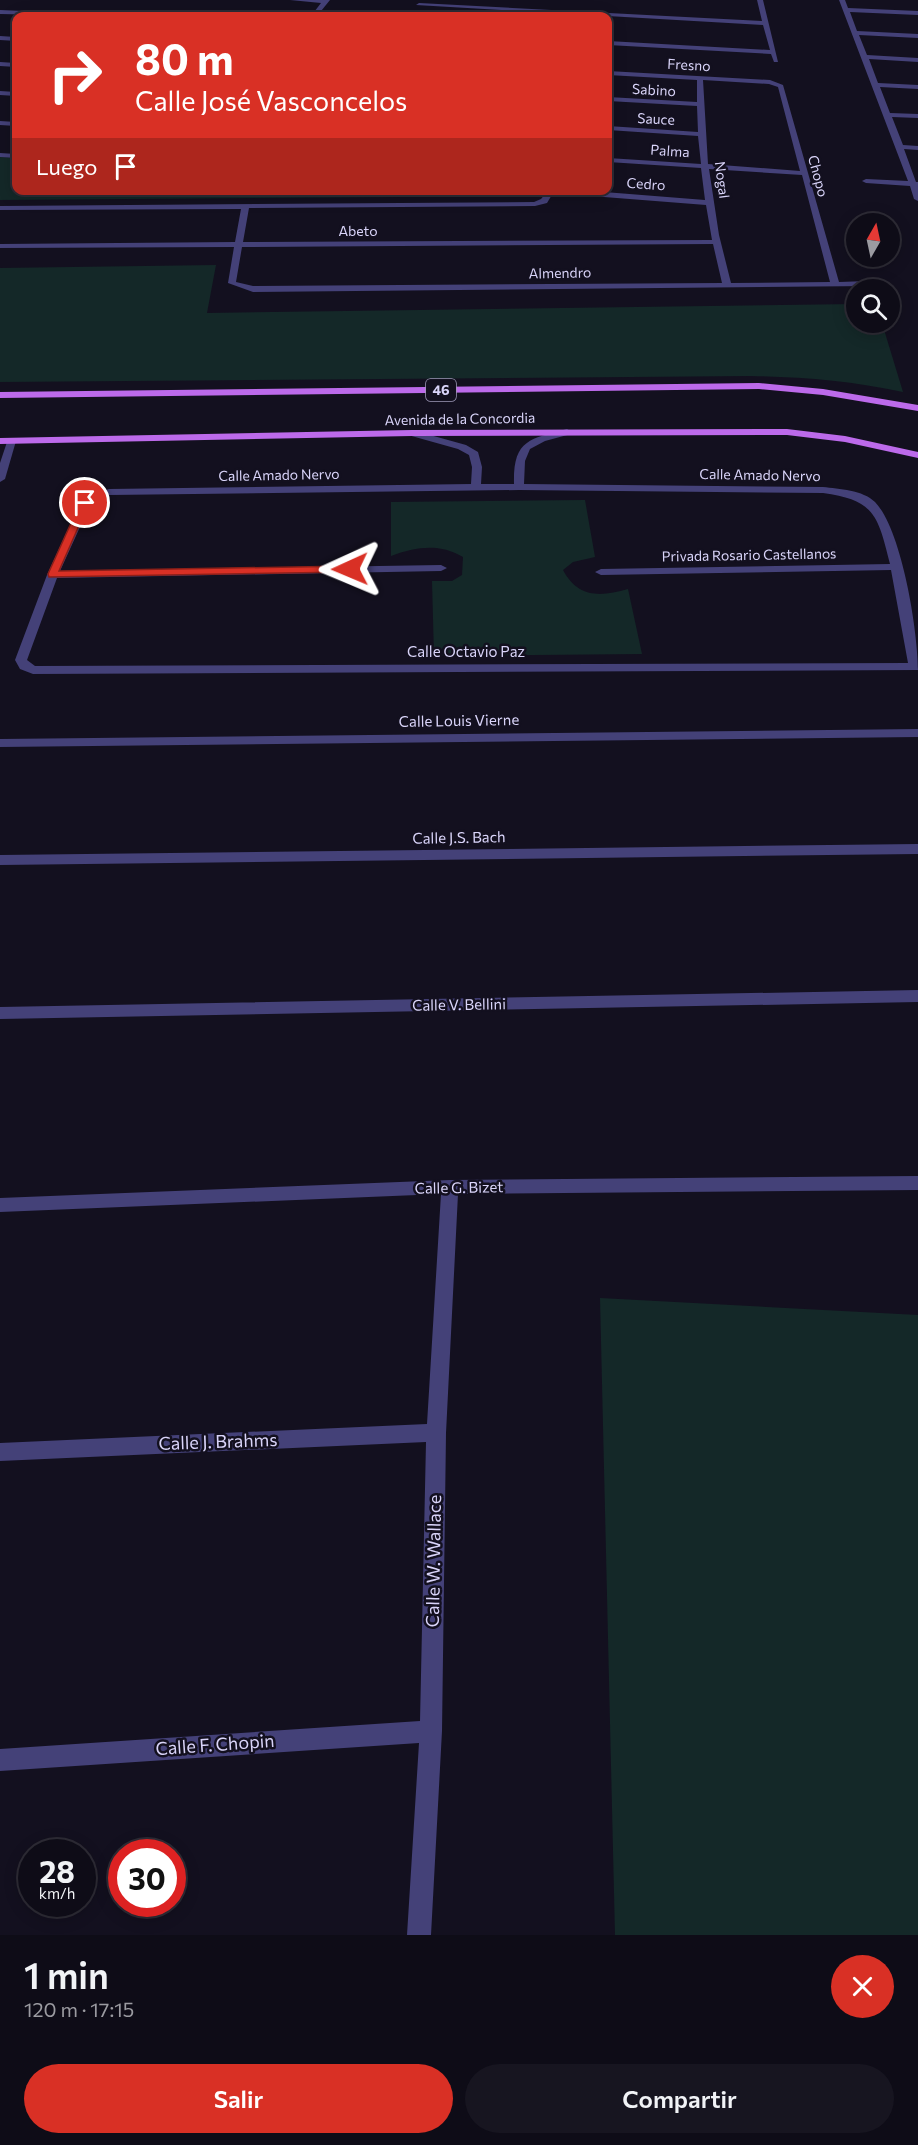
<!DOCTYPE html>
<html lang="es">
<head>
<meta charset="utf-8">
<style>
	:root { --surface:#0e0c17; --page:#171520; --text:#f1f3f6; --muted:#9b9ba1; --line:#2e2c36; --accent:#d93025 }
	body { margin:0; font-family:Commissioner,sans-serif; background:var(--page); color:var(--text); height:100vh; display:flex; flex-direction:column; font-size:22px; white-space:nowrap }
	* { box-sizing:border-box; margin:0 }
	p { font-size:20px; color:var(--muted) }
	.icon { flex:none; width:33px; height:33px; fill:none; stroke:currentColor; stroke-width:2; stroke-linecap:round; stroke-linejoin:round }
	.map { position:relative; height:1935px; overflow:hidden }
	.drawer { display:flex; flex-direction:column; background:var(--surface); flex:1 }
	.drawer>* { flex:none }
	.hud { position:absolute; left:12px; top:12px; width:600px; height:183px; border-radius:12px; box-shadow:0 3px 15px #0003,0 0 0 2px var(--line); background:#d93025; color:#fff; overflow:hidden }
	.needle { width:39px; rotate:9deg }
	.controls { position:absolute; left:846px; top:213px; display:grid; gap:12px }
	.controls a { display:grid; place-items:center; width:54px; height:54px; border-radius:50%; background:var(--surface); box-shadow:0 3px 15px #0003,0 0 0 2px var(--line); font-size:30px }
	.speed { position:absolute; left:18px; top:1839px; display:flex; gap:12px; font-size:30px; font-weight:700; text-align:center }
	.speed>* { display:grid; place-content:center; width:78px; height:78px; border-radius:50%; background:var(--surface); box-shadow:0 3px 15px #0003,0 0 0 2px var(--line); line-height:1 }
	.speed small { font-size:15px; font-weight:400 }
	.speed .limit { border:9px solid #d22; background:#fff; color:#111 }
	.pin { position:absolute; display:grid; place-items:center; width:51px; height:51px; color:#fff; margin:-26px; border:3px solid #fff; border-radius:50%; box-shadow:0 2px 6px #0007 }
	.me { position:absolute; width:66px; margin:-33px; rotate:269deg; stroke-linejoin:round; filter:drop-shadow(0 0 4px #0008) }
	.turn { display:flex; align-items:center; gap:21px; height:126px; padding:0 24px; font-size:27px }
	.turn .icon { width:78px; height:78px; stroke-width:2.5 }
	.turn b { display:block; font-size:42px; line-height:51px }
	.then { display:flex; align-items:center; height:57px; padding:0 24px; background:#0003; gap:12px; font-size:22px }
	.round { display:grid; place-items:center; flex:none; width:63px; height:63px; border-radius:32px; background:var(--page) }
	.overview { display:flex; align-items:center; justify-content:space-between; height:102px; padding:0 24px }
	h1 { font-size:36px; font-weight:600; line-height:45px }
	.button { display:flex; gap:12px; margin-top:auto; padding:12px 24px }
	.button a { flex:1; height:69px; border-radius:36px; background:var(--accent); color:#fff; font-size:24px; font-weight:600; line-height:69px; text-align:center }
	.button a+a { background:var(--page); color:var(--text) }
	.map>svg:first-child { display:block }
</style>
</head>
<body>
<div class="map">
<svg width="918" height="1935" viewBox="0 0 918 1935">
	<rect width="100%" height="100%" fill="#13101f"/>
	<path fill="#142828" d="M 0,157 L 16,158 L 16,190 L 518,190 L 528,191 L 530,196 L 0,200 Z
		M 216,265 L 207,313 L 856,304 L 856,322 L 882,323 L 903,392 C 852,381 803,377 751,376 L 0,382 L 0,268 Z
		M 585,500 L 595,557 L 573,562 L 563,570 C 578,598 600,597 628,589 L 642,654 L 434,656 L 432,581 L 452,581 L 462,575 L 463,557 C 439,543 416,547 391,556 L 391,502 Z
		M 600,1298 L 918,1315 L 918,1935 L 615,1935 Z"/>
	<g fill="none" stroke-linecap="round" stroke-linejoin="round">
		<path fill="#444178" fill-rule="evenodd" d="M 8,439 L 16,441 L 5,479 L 0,482 L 0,463 Z"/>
		<path fill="#444178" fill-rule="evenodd" d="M 290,0 L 330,0 L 317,16 L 311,16 L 321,3 Z
			M 757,0 L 763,0 L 778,62 L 774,62 L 771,54 L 608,45 L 608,41 L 770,50 L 763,25 L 416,5 L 419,3 L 762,21 Z
			M 839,0 L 845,0 L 848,8 L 918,11 L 918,15 L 850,12 L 857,31 L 918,34 L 918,38 L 859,35 L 867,55 L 918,58 L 918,62 L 869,59 L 878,83 L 918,85 L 918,89 L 880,87 L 890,113 L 918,114 L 918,118 L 892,117 L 903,145 L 918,146 L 918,150 L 904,149 L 916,182 L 918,182 L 918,201 L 914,199 L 910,186 L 866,183 L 862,181 L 866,179 L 908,181 Z
			M 0,10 L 95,14 L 98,16 L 0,14 Z
			M 0,36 L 16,37 L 16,41 L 0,40 Z
			M 0,62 L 16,63 L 16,67 L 0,66 Z
			M 608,71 L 770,80 L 783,85 L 839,282 L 868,281 L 871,282 L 871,286 L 253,292 L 228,283 L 234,247 L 0,248 L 0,244 L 235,242 L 241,209 L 0,210 L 0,206 L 534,202 L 541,199 L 546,193 L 540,190 L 579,190 L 705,200 L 701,168 L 608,162 L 608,158 L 701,164 L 698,136 L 608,130 L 608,126 L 698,132 L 697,106 L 608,101 L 608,97 L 697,102 L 697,80 L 608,75 ZM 703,80 L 769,84 L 778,87 L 800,171 L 708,164 ZM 709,169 L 802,175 L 830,282 L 731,283 L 719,235 ZM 553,193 L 706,205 L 712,240 L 243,242 L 249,208 L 535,206 L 547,203 ZM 713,244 L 722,283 L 253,286 L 236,282 L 242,247 Z
			M 0,91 L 16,92 L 16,96 L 0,95 Z
			M 0,121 L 16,122 L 16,126 L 0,125 Z
			M 0,153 L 16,154 L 16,158 L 0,157 Z
			M 567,429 L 572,432 L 571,434 L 545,441 L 530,449 L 525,461 L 524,484 L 823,487 C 839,489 863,490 875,502 C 902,530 918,631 918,670 L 33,674 L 20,669 L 15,660 L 47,575 L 80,503 L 91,494 L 109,489 L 471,484 L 472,467 L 469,455 L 458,449 L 408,435 L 407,433 L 412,430 L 466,445 L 478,452 L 482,467 L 481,484 L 514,484 C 513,440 529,439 567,429 ZM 519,490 L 823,493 C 875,500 878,516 890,564 L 601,569 L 595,572 L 601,575 L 891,570 L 908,663 L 35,666 L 27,660 L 57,578 L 441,571 L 447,568 L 441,565 L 60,571 L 90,505 L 99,498 L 110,495 Z
			M 918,729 L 918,737 L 0,747 L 0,739 Z
			M 918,844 L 918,854 L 0,865 L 0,855 Z
			M 918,990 L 918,1002 L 0,1019 L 0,1007 Z
			M 918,1176 L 918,1190 L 458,1194 L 446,1433 L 442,1731 L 431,1935 L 407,1935 L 419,1743 L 0,1771 L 0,1749 L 420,1721 L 426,1442 L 0,1461 L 0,1443 L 427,1424 L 441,1194 L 0,1212 L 0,1198 L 450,1180 Z"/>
		<path fill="#bc6aea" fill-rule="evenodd" d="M 759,383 L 823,389 L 918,405 L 918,411 L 823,395 L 759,389 L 0,398 L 0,392 Z
			M 787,429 L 845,436 L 918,452 L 918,458 L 845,442 L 787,435 L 412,436 L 0,444 L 0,438 L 412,430 Z"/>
	</g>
	<path fill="#d93025" stroke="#8d1f18" stroke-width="1.5" d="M 81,501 L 89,503 L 59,571 L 350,566 L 355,569 L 350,572 L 49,577 L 48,574 Z"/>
	<g text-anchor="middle" stroke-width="5" stroke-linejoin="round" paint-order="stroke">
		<g font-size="14" fill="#d9d4f9" stroke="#13101f">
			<text transform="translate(689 65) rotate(3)" y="5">Fresno</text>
			<text transform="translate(654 90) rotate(3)" y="5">Sabino</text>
			<text transform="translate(656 119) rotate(3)" y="5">Sauce</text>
			<text transform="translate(670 151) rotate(4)" y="5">Palma</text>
			<text transform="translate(818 176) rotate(75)" y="5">Chopo</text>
			<text transform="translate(722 180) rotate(83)" y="5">Nogal</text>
			<text transform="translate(646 184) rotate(4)" y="5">Cedro</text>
			<text x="358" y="236">Abeto</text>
			<text transform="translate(560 273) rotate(-1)" y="5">Almendro</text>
			<text transform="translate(460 419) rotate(-1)" y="5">Avenida de la Concordia</text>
			<text transform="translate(279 475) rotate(-1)" y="5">Calle Amado Nervo</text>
			<text transform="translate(760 475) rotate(1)" y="5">Calle Amado Nervo</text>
			<text transform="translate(749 555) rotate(-1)" y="5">Privada Rosario Castellanos</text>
		</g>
		<rect fill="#13101f" stroke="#9e99b8" stroke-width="1.5" x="426" y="379" width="30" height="22" rx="4.5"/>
		<g font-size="14" font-weight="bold" fill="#d9d4f9">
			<text x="441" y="395">46</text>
		</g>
		<g font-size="15" fill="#d9d4f9" stroke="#13101f">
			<text x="466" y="657">Calle Octavio Paz</text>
			<text transform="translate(459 721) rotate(-1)" y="5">Calle Louis Vierne</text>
			<text transform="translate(459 838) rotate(-1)" y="5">Calle J.S. Bach</text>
			<text transform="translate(459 1005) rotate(-1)" y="5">Calle V. Bellini</text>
			<text transform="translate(459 1188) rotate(-1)" y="5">Calle G. Bizet</text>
		</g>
		<g font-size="18" fill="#d9d4f9" stroke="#13101f">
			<text transform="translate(218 1442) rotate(-2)" y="6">Calle J. Brahms</text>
			<text transform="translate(434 1561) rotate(-89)" y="6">Calle W. Wallace</text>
			<text transform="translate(215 1745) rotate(-4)" y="6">Calle F. Chopin</text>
		</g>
	</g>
</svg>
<div class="controls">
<a><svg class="needle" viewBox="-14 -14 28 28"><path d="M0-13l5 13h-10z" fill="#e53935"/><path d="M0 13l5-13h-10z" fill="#9b9ba1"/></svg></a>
<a><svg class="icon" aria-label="search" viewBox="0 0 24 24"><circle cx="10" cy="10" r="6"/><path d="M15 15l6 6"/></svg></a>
</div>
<div class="speed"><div>28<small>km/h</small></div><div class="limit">30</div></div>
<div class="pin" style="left:85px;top:503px;background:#d93025"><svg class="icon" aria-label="arrive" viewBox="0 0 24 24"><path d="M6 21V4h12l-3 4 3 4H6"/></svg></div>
<svg class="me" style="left:350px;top:569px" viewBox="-20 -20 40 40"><path d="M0-17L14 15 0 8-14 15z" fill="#d93025" stroke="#fff" stroke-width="4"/></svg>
<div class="hud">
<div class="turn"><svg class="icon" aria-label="right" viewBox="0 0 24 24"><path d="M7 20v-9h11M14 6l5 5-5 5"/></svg><div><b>80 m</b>Calle José Vasconcelos</div></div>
<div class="then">Luego<svg class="icon" aria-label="arrive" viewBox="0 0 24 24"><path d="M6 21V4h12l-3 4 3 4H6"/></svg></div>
</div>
</div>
<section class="drawer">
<div class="overview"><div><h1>1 min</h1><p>120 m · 17:15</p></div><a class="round" style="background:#d93025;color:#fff"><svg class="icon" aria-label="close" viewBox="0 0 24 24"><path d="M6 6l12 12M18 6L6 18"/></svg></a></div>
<div class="button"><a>Salir</a><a>Compartir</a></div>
</section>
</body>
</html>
